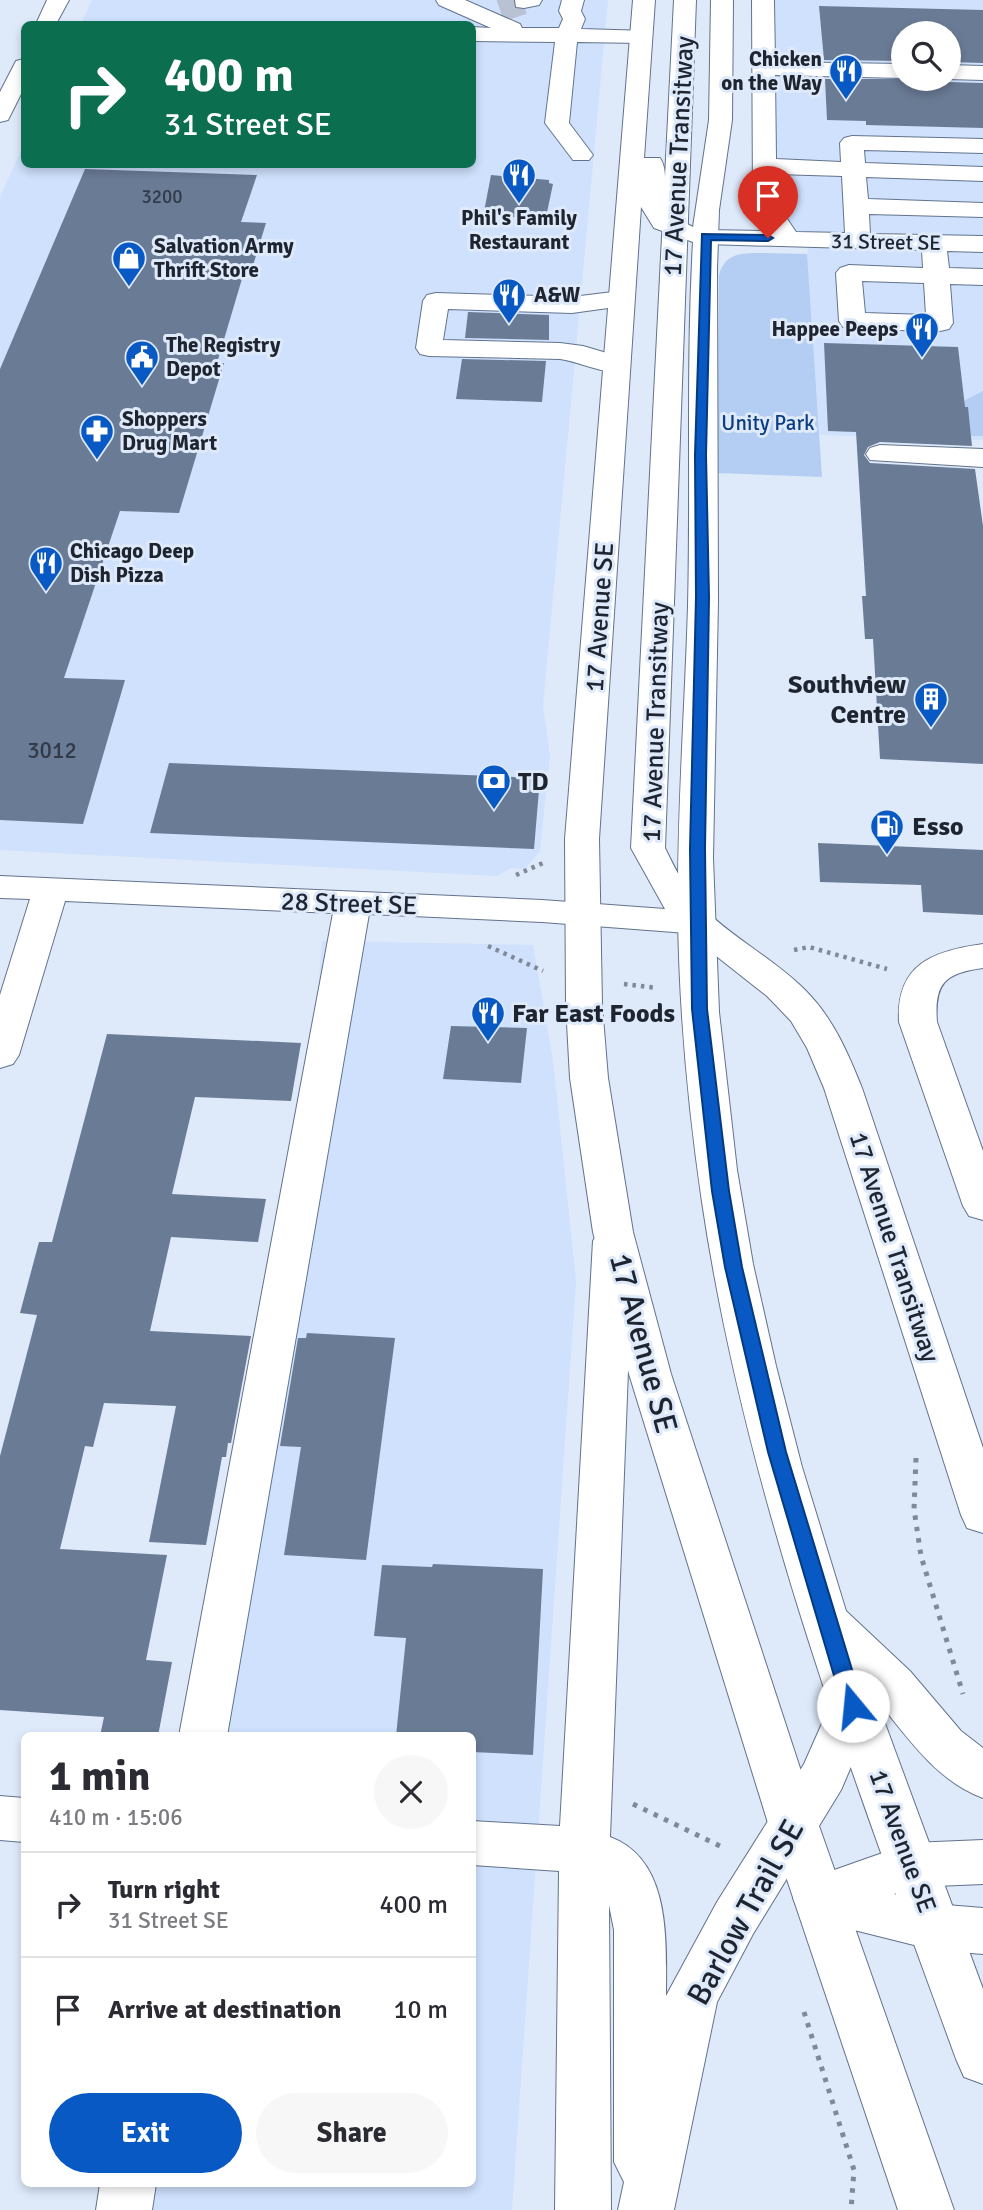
<!DOCTYPE html>
<html lang="en">
<head>
<meta charset="utf-8">
<style>
	:root { --surface:#fff; --page:#f7f7f7; --text:#2b2b33; --muted:#7c7c81; --line:#e1e1e2; --accent:#0859c3 }
	body { margin:0; font-family:Signika,sans-serif; background:var(--page); color:var(--text); height:100vh; display:flex; flex-direction:column; font-size:26px; white-space:nowrap }
	* { box-sizing:border-box; margin:0 }
	p { font-size:23px; color:var(--muted) }
	.icon { flex:none; width:38px; height:38px; fill:none; stroke:currentColor; stroke-width:2; stroke-linecap:round; stroke-linejoin:round }
	.map { position:relative; flex:1; overflow:hidden }
	.drawer { position:absolute; left:21px; top:1732px; width:455px; height:455px; display:flex; flex-direction:column; background:var(--surface); border-radius:10px; box-shadow:0 4px 10px #0003 }
	.drawer>* { flex:none }
	.guide { position:absolute; left:21px; top:21px; width:455px; height:147px; border-radius:10px; box-shadow:0 4px 10px #0003; background:#0b6e4f; color:#fff; overflow:hidden }
	.tools { position:absolute; left:891px; top:21px; display:grid; gap:14px }
	.tools a { display:grid; place-items:center; width:70px; height:70px; border-radius:50%; background:var(--surface); box-shadow:0 4px 10px #0003; font-size:35px }
	.pin { position:absolute; display:grid; place-items:center; width:60px; height:60px; color:#fff; margin:-72px -30px; border-radius:50% 50% 50% 0; rotate:-45deg; box-shadow:0 0 7px #0007 }
	.pin .icon { rotate:45deg }
	.me { position:absolute; width:77px; margin:-38px; rotate:343deg; stroke-linejoin:round; filter:drop-shadow(0 0 5px #0008) }
	.turn { display:flex; align-items:center; gap:24px; height:147px; padding:0 28px; font-size:32px }
	.turn .icon { width:91px; height:91px; stroke-width:2.5 }
	.turn b { display:block; font-size:49px; line-height:60px }
	.round { display:grid; place-items:center; flex:none; width:74px; height:74px; border-radius:37px; background:var(--page) }
	.overview { display:flex; align-items:center; justify-content:space-between; height:119px; padding:0 28px }
	h1 { font-size:42px; font-weight:700; line-height:52px }
	.action { display:flex; gap:14px; margin-top:auto; padding:14px 28px }
	.action a { flex:1; height:80px; border-radius:42px; background:var(--accent); color:#fff; font-size:28px; font-weight:700; line-height:80px; text-align:center }
	.action a+a { background:var(--page); color:var(--text) }
	ul { padding:0; list-style:none }
	li { display:flex; align-items:center; gap:21px; height:105px; padding:0 28px; border-top:2px solid var(--line) }
	li div { flex:1 }
	li b { display:block; font-size:26px }
	li em { font-style:normal }
	.map>svg:first-child { display:block }
</style>
</head>
<body>
<div class="map">
<svg width="983" height="2210" viewBox="0 0 983 2210">
	<rect width="100%" height="100%" fill="#dee9fa"/>
	<path fill="#cfe1fd" fill-rule="evenodd" d="M 92,0 L 608,0 L 543,706 L 550,755 L 540,851 L 525,869 L 511,868 L 497,876 L 0,850 L 0,197 L 24,144 L 24,164 L 472,164 L 472,24 L 81,24 Z
		M 760,0 L 983,0 L 983,440 L 820,435 L 810,324 L 807,254 L 810,240 L 788,239 L 772,217 ZM 903,33 L 948,33 L 948,79 L 903,79 Z
		M 322,941 L 533,945 L 553,1060 L 576,1281 L 512,2210 L 129,2210 L 133,2184 L 472,2184 L 472,1736 L 204,1736 L 315,1035 Z"/>
	<path fill="#b4cef3" d="M 762,253 L 807,254 L 822,477 L 717,473 L 719,275 C 725,253 741,253 762,253 Z
		M 983,391 L 983,436 L 971,436 L 968,408 L 952,407 Z"/>
	<path fill="#6a7b95" d="M 819,6 L 983,10 L 983,63 L 948,62 L 948,33 L 903,33 L 903,61 L 824,60 Z
		M 825,79 L 945,79 L 948,82 L 983,83 L 983,128 L 866,125 L 866,121 L 827,120 Z
		M 85,169 L 257,175 L 241,222 L 266,223 L 251,272 L 244,272 L 217,363 L 224,363 L 179,513 L 120,511 L 64,678 L 125,680 L 83,824 L 0,820 L 0,369 Z
		M 491,175 L 549,180 L 549,183 L 553,184 L 546,217 L 483,217 Z
		M 468,312 L 549,315 L 549,340 L 465,338 Z
		M 824,343 L 958,347 L 965,407 L 968,407 L 972,446 L 880,442 L 868,447 L 864,455 L 870,463 L 975,469 L 983,526 L 983,764 L 880,759 L 873,639 L 865,639 L 862,596 L 866,596 L 856,432 L 828,431 Z
		M 462,359 L 546,361 L 542,402 L 456,399 Z
		M 169,763 L 540,778 L 534,849 L 150,833 Z
		M 818,843 L 983,850 L 983,915 L 923,912 L 921,885 L 820,882 Z
		M 451,1026 L 527,1028 L 521,1083 L 443,1079 Z
		M 107,1034 L 301,1043 L 291,1101 L 195,1097 L 172,1194 L 266,1199 L 258,1242 L 171,1237 L 150,1331 L 251,1336 L 231,1443 L 228,1443 L 226,1457 L 222,1457 L 206,1545 L 149,1542 L 176,1406 L 104,1403 L 93,1447 L 85,1446 L 60,1549 L 167,1555 L 146,1660 L 172,1662 L 158,1736 L 100,1736 L 104,1717 L 0,1710 L 0,1456 L 37,1315 L 20,1313 L 39,1242 L 52,1242 Z
		M 307,1333 L 395,1338 L 366,1560 L 284,1555 L 301,1447 L 280,1446 L 298,1338 L 306,1338 Z
		M 433,1564 L 543,1569 L 533,1755 L 472,1752 L 472,1736 L 396,1736 L 406,1638 L 374,1636 L 382,1565 L 432,1567 Z"/>
	<g fill="none" stroke-linecap="round" stroke-linejoin="round">
		<path stroke="#b8c2d2" stroke-width="24" stroke-dasharray="24 12" stroke-linecap="butt" d="M 500,10 L 524,2"/>
		<g stroke="#62738c" stroke-width="2">
			<path id="minor" d="M 47,0 L 69,0 L 56,24 L 36,24 Z
				M 436,0 L 465,0 L 520,24 L 522,28 L 559,28 L 563,19 L 559,11 L 562,0 L 584,0 L 581,11 L 585,19 L 581,29 L 649,31 L 652,36 L 649,41 L 641,43 L 577,42 L 569,123 L 593,155 L 589,160 L 573,160 L 545,123 L 555,42 L 472,41 L 472,27 L 491,28 L 439,5 Z
				M 515,0 L 542,0 L 539,5 L 524,8 L 516,7 Z
				M 674,0 L 696,0 L 665,848 C 675,869 686,890 702,907 C 733,939 775,959 806,991 C 833,1018 848,1053 862,1088 L 983,1448 L 983,1533 L 967,1528 L 961,1515 L 824,1088 L 807,1048 L 791,1021 L 767,996 L 687,933 L 542,922 L 369,914 L 227,1736 L 179,1736 L 333,913 L 65,901 L 19,1055 L 13,1064 L 0,1068 L 0,995 L 30,899 L 0,898 L 0,876 L 542,900 L 665,909 L 631,848 Z
				M 752,0 L 774,0 L 775,62 L 903,64 L 903,78 L 775,75 L 776,159 L 841,162 L 840,143 L 844,138 L 852,136 L 983,139 L 983,153 L 864,150 L 865,163 L 983,167 L 983,181 L 866,177 L 868,199 L 983,203 L 983,217 L 869,214 L 870,234 L 983,236 L 983,252 L 947,251 L 949,268 L 983,269 L 983,285 L 950,284 L 953,323 L 949,329 L 940,331 L 852,329 L 843,327 L 839,321 L 836,273 L 840,268 L 849,265 L 923,268 L 922,250 L 705,244 L 696,242 L 693,237 L 696,232 L 705,230 L 770,231 L 753,204 ZM 777,174 L 842,176 L 845,233 L 796,232 L 777,204 ZM 862,281 L 924,283 L 926,315 L 865,313 Z
				M 24,59 L 24,88 L 8,120 L 0,122 L 0,92 L 16,61 Z
				M 948,65 L 983,66 L 983,80 L 948,79 Z
				M 621,291 L 630,293 L 634,299 L 630,305 L 572,313 L 448,309 L 443,340 L 560,343 L 583,346 L 627,359 L 630,365 L 627,371 C 606,376 581,362 560,359 L 429,356 L 420,354 L 416,348 L 423,301 L 427,295 L 436,293 L 572,297 Z
				M 880,445 L 983,449 L 983,467 L 870,460 L 866,454 L 870,448 Z
				M 983,944 L 983,968 C 945,973 934,983 937,1022 L 983,1151 L 983,1220 L 969,1216 L 963,1206 L 899,1022 C 896,964 933,951 983,944 Z
				M 613,1226 L 627,1231 L 633,1241 L 610,1837 C 672,1860 666,1942 666,1996 L 717,1902 L 804,1764 L 836,1692 L 853,1686 L 870,1692 L 877,1706 L 841,1790 L 753,1934 L 717,2002 L 674,2210 L 618,2210 L 624,2182 L 614,2162 L 614,1930 L 609,1905 L 611,2210 L 555,2210 L 559,1871 L 472,1865 L 472,1821 L 560,1826 L 593,1241 L 599,1231 Z
				M 0,1796 L 24,1798 L 24,1842 L 0,1840 Z
				M 983,1840 L 983,1884 L 911,1887 L 894,1894 L 934,1904 L 983,1908 L 983,1954 L 934,1950 L 818,1921 L 800,1914 L 793,1898 L 800,1882 L 911,1843 Z
				M 100,2184 L 156,2184 L 152,2210 L 96,2210 Z"/>
		</g>
		<g stroke="#62738c" stroke-width="2">
			<path id="major" d="M 633,0 L 655,0 L 644,158 L 660,158 C 670,172 661,197 668,214 L 693,227 L 709,120 L 711,0 L 733,0 L 732,120 L 719,210 L 717,268 L 718,601 L 713,858 L 719,1012 L 737,1170 L 753,1264 L 776,1366 L 802,1467 L 846,1611 L 910,1671 L 961,1731 L 983,1748 L 983,1798 C 936,1781 907,1736 876,1699 L 983,1989 L 983,2084 L 964,2077 L 956,2059 C 854,1779 746,1498 702,1202 C 688,1106 679,1010 678,913 C 677,811 685,708 688,606 C 691,484 686,363 693,242 L 654,228 L 641,207 L 599,839 L 602,1005 L 608,1078 L 633,1232 L 671,1374 L 818,1823 L 954,2210 L 898,2210 L 768,1823 L 629,1374 L 593,1232 L 570,1078 L 566,1005 L 565,839 Z"/>
		</g>
		<path stroke="#808997" stroke-width="4.5" stroke-dasharray="3.5 5" stroke-linecap="butt" d="M 516,875 L 543,863
			M 488,946 L 543,971
			M 794,950 L 809,947 L 887,969
			M 624,984 L 657,988"/>
		<path stroke="#808997" stroke-width="5" stroke-dasharray="4.5 7" stroke-linecap="butt" d="M 916,1458 L 914,1509 L 921,1556 L 963,1694
			M 633,1804 L 726,1849
			M 804,2012 L 854,2170 L 851,2210"/>
		<use href="#minor" fill="#fff" fill-rule="evenodd"/>
		<use href="#major" fill="#fff" fill-rule="evenodd"/>
	</g>
	<path fill="#0859c3" stroke="#053a7f" stroke-width="2" d="M 702,234 L 768,235 L 773,238 L 768,241 L 711,240 L 706,455 L 709,597 L 705,849 L 707,1009 L 729,1191 L 742,1267 L 786,1452 L 863,1706 L 860,1712 L 853,1714 L 846,1712 L 843,1706 L 768,1452 L 725,1267 L 712,1191 L 692,1009 L 690,849 L 696,597 L 695,455 Z"/>
	<defs>
		<g id="restaurant-pin" transform="scale(1.75)"><path d="M0 17L-7.5 6A9.5 9.5 0 1 1 7.5 6Z" fill="#0859c3" stroke="#dee9fa"/><path d="M-5-6h1v4h1v-4h1v4h1v-4h1v5L-1.5 .5V6h-2V.5L-5-1ZM5-6V6H3V1.5H1.5Q1.5-4 5-6Z" fill="#fff"/></g>
		<g id="shop-pin" transform="scale(1.75)"><path d="M0 17L-7.5 6A9.5 9.5 0 1 1 7.5 6Z" fill="#0859c3" stroke="#dee9fa"/><path d="M-5-2.5h2.3a2.7 3.5 0 0 1 5.4 0H5L5.5 6h-11ZM-1.5-2.5h3a1.5 2.3 0 0 0-3 0Z" fill="#fff"/></g>
		<g id="civic-pin" transform="scale(1.75)"><path d="M0 17L-7.5 6A9.5 9.5 0 1 1 7.5 6Z" fill="#0859c3" stroke="#dee9fa"/><path d="M-.6-6.5H3V-4.5H.6V-3L4-1V1h2V6H-6V1h2V-1L-.6-3ZM-1.2 2.5V6h2.4V2.5Z" fill="#fff"/></g>
		<g id="pharmacy-pin" transform="scale(1.75)"><path d="M0 17L-7.5 6A9.5 9.5 0 1 1 7.5 6Z" fill="#0859c3" stroke="#dee9fa"/><path d="M-2-6h4v4h4v4h-4v4h-4v-4h-4v-4h4Z" fill="#fff"/></g>
		<g id="building-pin" transform="scale(1.75)"><path d="M0 17L-7.5 6A9.5 9.5 0 1 1 7.5 6Z" fill="#0859c3" stroke="#dee9fa"/><path d="M-4-6H4V6H1V3H-1V6H-4ZM-2.5-4.3h1.7v1.8h-1.7ZM.8-4.3h1.7v1.8H.8ZM-2.5-1h1.7V.8h-1.7ZM.8-1h1.7V.8H.8Z" fill="#fff"/></g>
		<g id="bank-pin" transform="scale(1.75)"><path d="M0 17L-7.5 6A9.5 9.5 0 1 1 7.5 6Z" fill="#0859c3" stroke="#dee9fa"/><path d="M-6-4H6V4H-6ZM0-2.3a2.3 2.3 0 1 0 0 4.6a2.3 2.3 0 1 0 0-4.6Z" fill="#fff"/></g>
		<g id="fuel-pin" transform="scale(1.75)"><path d="M0 17L-7.5 6A9.5 9.5 0 1 1 7.5 6Z" fill="#0859c3" stroke="#dee9fa"/><path d="M-5.5-6h7V0h2V4h1.3V-2.5L3-4.5l.8-.8L6-3V5H2.5V1h-1V6h-7ZM-4.2-4.7v3.2H.2V-4.7Z" fill="#fff"/></g>
	</defs>
	<g fill-rule="evenodd">
		<use href="#restaurant-pin" x="846" y="71"/>
		<use href="#restaurant-pin" x="519" y="175"/>
		<use href="#shop-pin" x="129" y="258"/>
		<use href="#restaurant-pin" x="509" y="295"/>
		<use href="#restaurant-pin" x="922" y="329"/>
		<use href="#civic-pin" x="142" y="357"/>
		<use href="#pharmacy-pin" x="97" y="431"/>
		<use href="#restaurant-pin" x="46" y="563"/>
		<use href="#building-pin" x="931" y="699"/>
		<use href="#bank-pin" x="494" y="781"/>
		<use href="#fuel-pin" x="887" y="826"/>
		<use href="#restaurant-pin" x="488" y="1013"/>
	</g>
	<g text-anchor="middle" stroke-width="6" stroke-linejoin="round" paint-order="stroke">
		<g font-size="19" fill="#313a49">
			<text x="162" y="203">3200</text>
		</g>
		<g font-size="21" font-weight="bold" fill="#1e2530" stroke="#dee9fa" text-anchor="start">
			<text x="822" y="66" text-anchor="end">Chicken<tspan x="822" dy="24">on the Way</tspan></text>
			<text x="519" y="225" text-anchor="middle">Phil's Family<tspan x="519" dy="24">Restaurant</tspan></text>
			<text x="154" y="253">Salvation Army<tspan x="154" dy="24">Thrift Store</tspan></text>
			<text x="534" y="302">A&amp;W</text>
			<text x="898" y="336" text-anchor="end">Happee Peeps</text>
			<text x="166" y="352">The Registry<tspan x="166" dy="24">Depot</tspan></text>
			<text x="122" y="426">Shoppers<tspan x="122" dy="24">Drug Mart</tspan></text>
			<text x="70" y="558">Chicago Deep<tspan x="70" dy="24">Dish Pizza</tspan></text>
		</g>
		<g font-size="21" fill="#1e2530" stroke="#dee9fa">
			<text transform="translate(886 242) rotate(1)" y="7">31 Street SE</text>
		</g>
		<g font-size="21" fill="#0c3d83" stroke="#dee9fa">
			<text x="768" y="430">Unity Park</text>
		</g>
		<g font-size="23" fill="#313a49">
			<text x="52" y="758">3012</text>
		</g>
		<g font-size="26" fill="#1e2530" stroke="#dee9fa">
			<text transform="translate(678 156) rotate(-87)" y="9">17 Avenue Transitway</text>
			<text transform="translate(599 617) rotate(-86)" y="9">17 Avenue SE</text>
			<text transform="translate(655 722) rotate(-88)" y="9">17 Avenue Transitway</text>
			<text transform="translate(349 903) rotate(2)" y="9">28 Street SE</text>
			<text transform="translate(895 1247) rotate(72)" y="9">17 Avenue Transitway</text>
			<text transform="translate(903 1841) rotate(70)" y="9">17 Avenue SE</text>
		</g>
		<g font-size="26" font-weight="bold" fill="#1e2530" stroke="#dee9fa" text-anchor="start">
			<text x="906" y="693" text-anchor="end">Southview<tspan x="906" dy="30">Centre</tspan></text>
			<text x="518" y="790">TD</text>
			<text x="912" y="835">Esso</text>
			<text x="512" y="1022">Far East Foods</text>
		</g>
		<g font-size="32" fill="#1e2530" stroke="#dee9fa">
			<text transform="translate(644 1343) rotate(75)" y="11">17 Avenue SE</text>
			<text transform="translate(745 1912) rotate(-61)" y="11">Barlow Trail SE</text>
		</g>
	</g>
</svg>
<div class="tools">
<a><svg class="icon" aria-label="search" viewBox="0 0 24 24"><circle cx="10" cy="10" r="6"/><path d="M15 15l6 6"/></svg></a>
</div>
<div class="pin" style="left:768px;top:238px;background:#d93025"><svg class="icon" aria-label="arrive" viewBox="0 0 24 24"><path d="M6 21V4h12l-3 4 3 4H6"/></svg></div>
<svg class="me" style="left:853px;top:1706px" viewBox="-20 -20 40 40"><circle r="19" fill="#fff"/><path d="M0-13L10 11 0 6-10 11z" fill="#0859c3"/></svg>
<div class="guide">
<div class="turn"><svg class="icon" aria-label="right" viewBox="0 0 24 24"><path d="M7 20v-9h11M14 6l5 5-5 5"/></svg><div><b>400 m</b>31 Street SE</div></div>
</div>
<section class="drawer">
<div class="overview"><div><h1>1 min</h1><p>410 m · 15:06</p></div><a class="round"><svg class="icon" aria-label="close" viewBox="0 0 24 24"><path d="M6 6l12 12M18 6L6 18"/></svg></a></div>
<ul>
<li><svg class="icon" aria-label="right" viewBox="0 0 24 24"><path d="M7 20v-9h11M14 6l5 5-5 5"/></svg><div><b>Turn right</b><p>31 Street SE</p></div><em>400 m</em></li>
<li><svg class="icon" aria-label="arrive" viewBox="0 0 24 24"><path d="M6 21V4h12l-3 4 3 4H6"/></svg><div><b>Arrive at destination</b></div><em>10 m</em></li>
</ul>
<div class="action"><a>Exit</a><a>Share</a></div>
</section>
</div>
</body>
</html>
